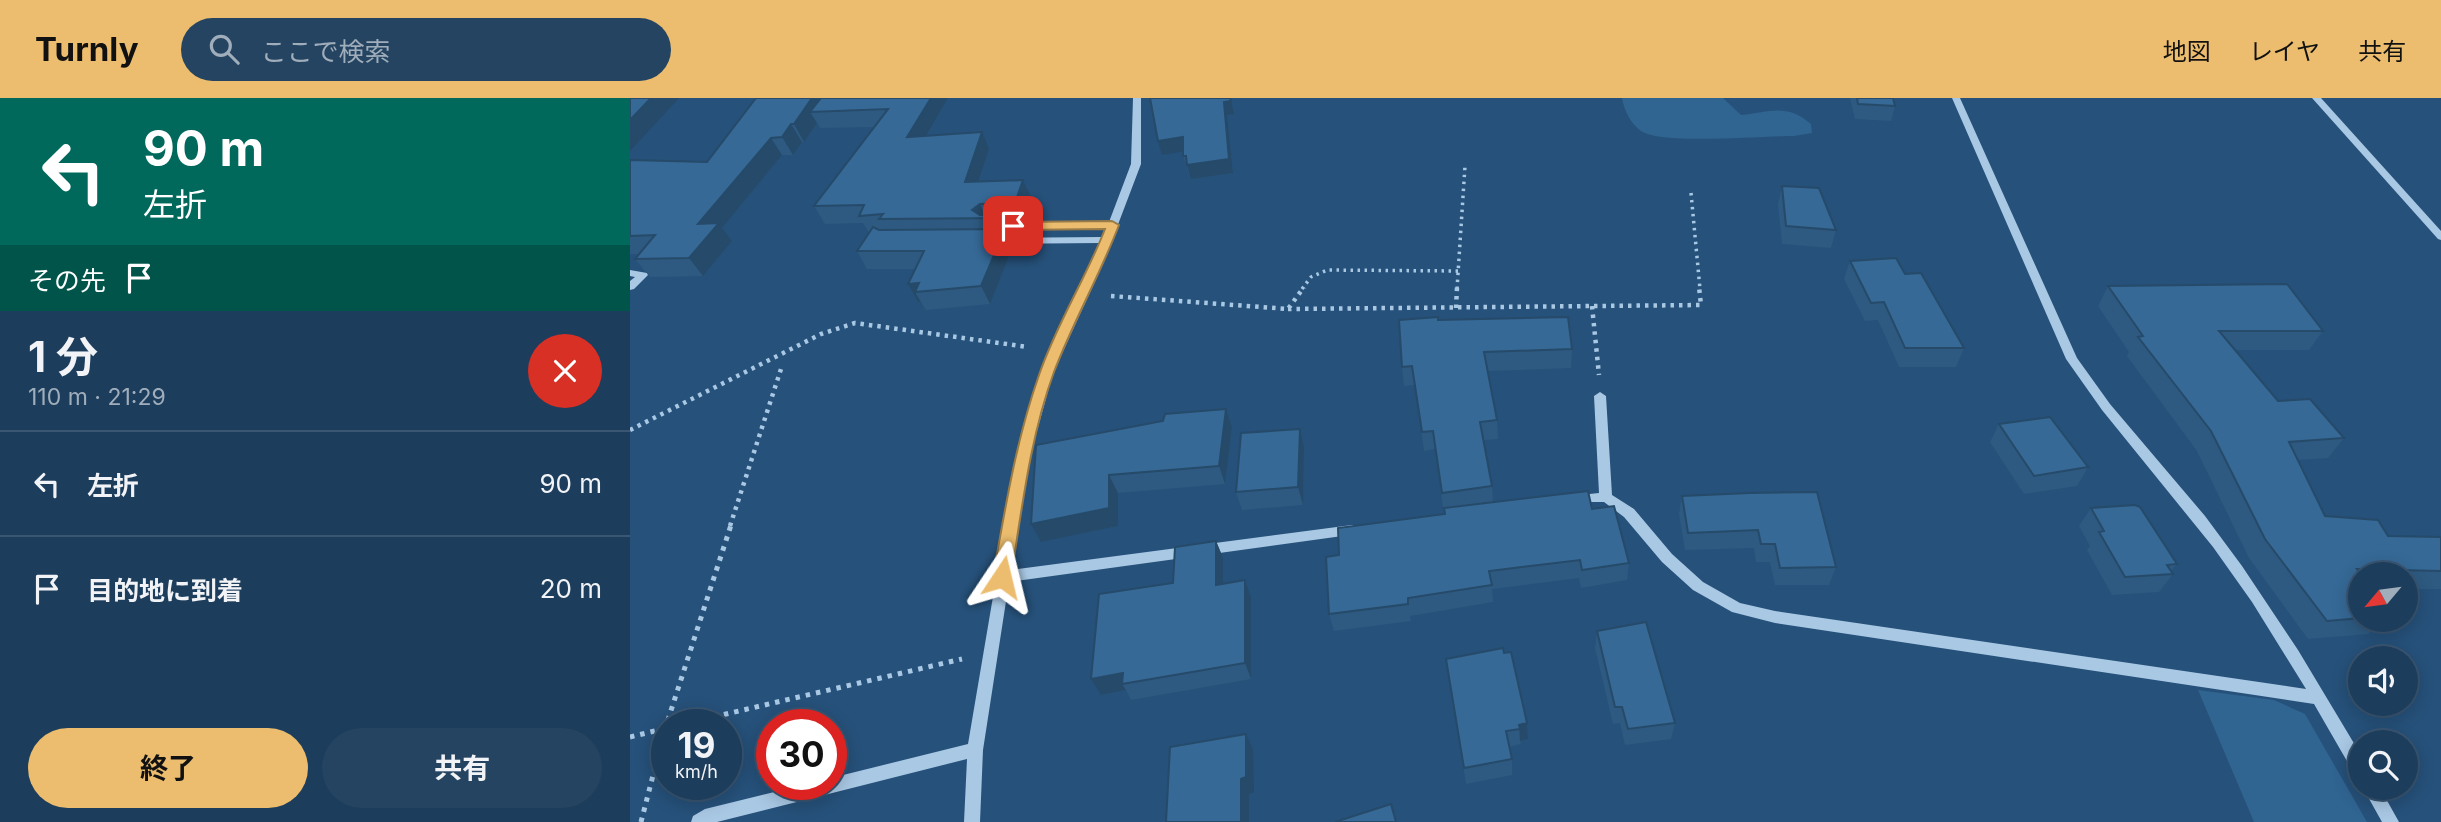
<!DOCTYPE html>
<html lang="ja">
<head>
<meta charset="utf-8">
<style>
	:root { --surface:#1c3d5c; --page:#254462; --text:#f1f3f6; --muted:#a0aebb; --line:#3a5672; --accent:#ecbd6e }
	body { margin:0; font-family:Inter,"Noto Sans JP",sans-serif; background:var(--page); color:var(--text); height:100vh; display:flex; flex-direction:column; font-size:26px; white-space:nowrap }
	* { box-sizing:border-box; margin:0 }
	p { font-size:23px; color:var(--muted) }
	.icon { flex:none; width:38px; height:38px; fill:none; stroke:currentColor; stroke-width:2; stroke-linecap:round; stroke-linejoin:round }
	.map { position:relative; flex:1; overflow:hidden }
	.sheet { display:flex; flex-direction:column; background:var(--surface); width:630px }
	.sheet>* { flex:none }
	.top-card { background:#00695c; color:#fff; overflow:hidden }
	.needle { width:46px; rotate:241deg }
	.controls { position:absolute; left:1718px; top:464px; display:grid; gap:14px }
	.controls a { display:grid; place-items:center; width:70px; height:70px; border-radius:50%; background:var(--surface); box-shadow:0 4px 18px #0003,0 0 0 2px var(--line); font-size:35px }
	.speed { position:absolute; left:21px; top:611px; display:flex; gap:14px; font-size:35px; font-weight:700; text-align:center }
	.speed>* { display:grid; place-content:center; width:91px; height:91px; border-radius:50%; background:var(--surface); box-shadow:0 4px 18px #0003,0 0 0 2px var(--line); line-height:1 }
	.speed small { font-size:18px; font-weight:400 }
	.speed .limit { border:10px solid #d22; background:#fff; color:#111 }
	.pin { position:absolute; display:grid; place-items:center; width:60px; height:60px; color:#fff; margin:-30px; border-radius:14px; box-shadow:0 4px 10px #0006 }
	.me { position:absolute; width:77px; margin:-38px; rotate:10deg; stroke-linejoin:round; filter:drop-shadow(0 0 5px #0008) }
	.turn { display:flex; align-items:center; gap:24px; height:147px; padding:0 28px; font-size:32px }
	.turn .icon { width:91px; height:91px; stroke-width:2.5 }
	.turn b { display:block; font-size:49px; line-height:60px }
	.then { display:flex; align-items:center; height:66px; padding:0 28px; background:#0003; gap:14px; font-size:26px }
	.round { display:grid; place-items:center; flex:none; width:74px; height:74px; border-radius:37px; background:var(--page) }
	.summary { display:flex; align-items:center; justify-content:space-between; height:119px; padding:0 28px }
	h1 { font-size:42px; font-weight:700; line-height:52px }
	.cta { display:flex; gap:14px; margin-top:auto; padding:14px 28px }
	.cta a { flex:1; height:80px; border-radius:42px; background:var(--accent); color:#111; font-size:28px; font-weight:700; line-height:80px; text-align:center }
	.cta a+a { background:var(--page); color:var(--text) }
	ul { padding:0; list-style:none }
	li { display:flex; align-items:center; gap:21px; height:105px; padding:0 28px; border-top:2px solid var(--line) }
	li div { flex:1 }
	li b { display:block; font-size:26px }
	li em { font-style:normal }
	header { display:flex; align-items:center; gap:42px; box-sizing:border-box; height:98px; padding:0 35px; background:var(--accent); color:#111 }
	header strong { font-size:33px }
	nav { display:flex; gap:38px; margin-inline-start:auto; font-size:24px }
	.search { width:490px; height:63px; background:var(--page); display:flex; align-items:center; gap:18px; box-sizing:border-box; padding:0 24px; border-radius:38px; color:var(--muted); font-size:26px }
	main { display:flex; flex:1; min-height:0 }
	.map>svg:first-child { display:block }
</style>
</head>
<body>
<header>
<strong>Turnly</strong>
<div class="search"><svg class="icon" aria-label="search" viewBox="0 0 24 24"><circle cx="10" cy="10" r="6"/><path d="M15 15l6 6"/></svg>ここで検索</div>
<nav><a>地図</a><a>レイヤ</a><a>共有</a></nav>
</header>
<main>
<section class="sheet">
<div class="top-card">
<div class="turn"><svg class="icon" aria-label="left" viewBox="0 0 24 24"><path d="M17 20v-9H6M10 6l-5 5 5 5"/></svg><div><b>90 m</b>左折</div></div>
<div class="then">その先<svg class="icon" aria-label="arrive" viewBox="0 0 24 24"><path d="M6 21V4h12l-3 4 3 4H6"/></svg></div>
</div>
<div class="summary"><div><h1>1 分</h1><p>110 m · 21:29</p></div><a class="round" style="background:#d93025;color:#fff"><svg class="icon" aria-label="close" viewBox="0 0 24 24"><path d="M6 6l12 12M18 6L6 18"/></svg></a></div>
<ul>
<li><svg class="icon" aria-label="left" viewBox="0 0 24 24"><path d="M17 20v-9H6M10 6l-5 5 5 5"/></svg><div><b>左折</b></div><em>90 m</em></li>
<li><svg class="icon" aria-label="arrive" viewBox="0 0 24 24"><path d="M6 21V4h12l-3 4 3 4H6"/></svg><div><b>目的地に到着</b></div><em>20 m</em></li>
</ul>
<div class="cta"><a>終了</a><a>共有</a></div>
</section>
<div class="map">
<svg width="1811" height="724" viewBox="0 0 1811 724">
	<rect width="100%" height="100%" fill="#26517a"/>
	<path fill="#306491" d="M 992,0 L 1093,0 L 1111,17 C 1140,14 1157,5 1181,26 L 1182,35 L 1164,38 C 1135,38 1030,47 1011,33 C 1000,25 994,12 992,0 Z
		M 1568,592 L 1644,602 L 1675,616 L 1737,724 L 1624,724 Z"/>
	<g fill="none" stroke-linecap="round" stroke-linejoin="round">
		<path stroke="#a9c8e4" stroke-width="3.5" stroke-dasharray="2.5 4.5" stroke-linecap="butt" d="M 1061,95 L 1070,191
			M 672,191 L 681,179 L 697,172 L 828,173
			M 827,191 L 835,68"/>
		<path stroke="#a9c8e4" stroke-width="4.5" stroke-dasharray="3.5 5" stroke-linecap="butt" d="M 481,198 L 658,211 L 674,189
			M 962,208 L 969,277
			M 826,210 L 827,189
			M 658,211 L 1071,207 L 1069,189
			M 0,332 L 191,236 L 225,225 L 398,249
			M 100,428 L 151,271"/>
		<path stroke="#a9c8e4" stroke-width="5" stroke-dasharray="4.5 6" stroke-linecap="butt" d="M 53,626 L 332,561
			M 0,639 L 37,630
			M 11,724 L 35,631 L 101,427"/>
		<path fill="#a9c8e4" fill-rule="evenodd" d="M 503,0 L 511,0 L 511,66 L 473,166 L 423,275 L 397,369 L 381,472 L 722,427 L 727,428 L 729,432 L 727,436 L 379,484 L 353,652 L 350,724 L 334,724 L 337,661 L 87,724 L 61,724 L 63,718 L 75,711 L 177,686 L 201,686 L 201,680 L 338,646 L 385,369 L 411,275 L 471,145 L 365,146 L 360,143 L 365,140 L 473,139 L 477,130 L 371,131 L 366,128 L 371,125 L 479,124 L 501,66 Z
			M 1322,0 L 1330,0 L 1447,260 L 1480,306 L 1575,418 L 1612,468 L 1668,552 L 1731,657 L 1731,679 L 1725,677 L 1684,606 L 1145,525 L 1102,514 L 1063,492 L 1032,464 L 994,419 L 974,404 L 941,404 L 939,401 L 941,398 L 969,395 L 964,298 L 970,294 L 976,298 L 982,397 L 1004,411 L 1042,456 L 1073,484 L 1110,505 L 1145,513 L 1676,591 L 1622,504 L 1583,449 L 1472,312 L 1436,261 Z
			M 1682,0 L 1691,0 L 1811,133 L 1811,142 L 1808,141 Z
			M 0,172 L 17,175 L 18,177 L 4,191 L 0,192 L 0,183 L 5,179 L 0,178 Z
			M 1733,690 L 1750,690 L 1769,724 L 1752,724 Z"/>
	</g>
	<path fill="#2e5a81" d="M 126,0 L 318,0 L 297,38 L 359,51 L 349,84 L 401,99 L 392,123 L 383,123 L 388,134 L 387,137 L 378,137 L 383,148 L 360,206 L 296,212 L 291,204 L 288,204 L 278,186 L 285,171 L 237,171 L 227,153 L 239,135 L 233,125 L 195,126 L 184,108 L 245,29 L 190,30 L 187,25 L 174,44 L 172,44 L 163,57 L 152,57 L 92,130 L 102,143 L 73,178 L 20,179 L 5,161 L 9,156 L 0,156 L 0,62 L 77,64 Z
		M 520,0 L 604,16 L 597,17 L 603,75 L 561,81 L 553,58 L 553,53 L 532,57 Z
		M 1220,0 L 1263,0 L 1265,8 L 1261,23 L 1225,21 Z
		M 1152,88 L 1206,132 L 1201,150 L 1152,146 L 1148,106 Z
		M 1220,163 L 1275,176 L 1334,250 L 1326,269 L 1269,269 L 1248,222 L 1235,223 L 1214,181 Z
		M 1478,188 L 1693,233 L 1679,252 L 1605,252 L 1648,303 L 1714,340 L 1698,360 L 1667,362 L 1695,418 L 1758,438 L 1811,439 L 1811,491 L 1776,491 L 1776,476 L 1731,476 L 1731,522 L 1754,522 L 1738,536 L 1678,541 L 1619,460 L 1567,353 L 1497,258 L 1499,254 L 1468,208 Z
		M 808,222 L 942,251 L 941,270 L 858,273 L 867,322 L 868,341 L 853,342 L 862,388 L 863,404 L 962,411 L 999,465 L 997,482 L 951,490 L 949,480 L 862,491 L 863,504 L 780,518 L 781,523 L 704,533 L 699,516 L 709,457 L 814,416 L 805,351 L 794,353 L 785,287 L 774,288 L 772,269 Z
		M 596,311 L 602,329 L 595,386 L 488,395 L 488,428 L 411,444 L 401,426 L 406,347 Z
		M 1369,326 L 1458,369 L 1447,388 L 1394,396 L 1360,344 Z
		M 674,350 L 673,407 L 612,412 L 606,394 Z
		M 1120,395 L 1206,469 L 1199,487 L 1145,487 L 1140,464 L 1126,464 L 1124,450 L 1055,452 L 1049,416 L 1052,398 Z
		M 1461,410 L 1547,466 L 1541,473 L 1543,476 L 1529,494 L 1482,497 L 1457,452 L 1460,448 L 1449,428 Z
		M 586,443 L 593,460 L 593,486 L 615,482 L 621,499 L 621,581 L 501,602 L 496,592 L 471,597 L 461,581 L 543,485 Z
		M 967,533 L 1045,625 L 1041,641 L 995,647 L 990,625 L 983,626 L 965,550 Z
		M 816,561 L 897,625 L 898,641 L 890,643 L 891,646 L 879,649 L 882,661 L 882,677 L 836,686 Z"/>
	<path fill="#264a69" d="M 21,0 L 49,0 L 0,53 L 0,22 Z
		M 182,0 L 199,0 L 180,14 L 187,25 L 174,44 L 164,26 Z
		M 301,0 L 318,0 L 286,56 L 277,39 Z
		M 601,3 L 604,16 L 597,17 L 603,75 L 561,81 L 557,67 L 594,4 Z
		M 161,26 L 172,44 L 163,57 L 152,39 Z
		M 352,34 L 359,51 L 343,101 L 335,84 Z
		M 553,39 L 557,53 L 532,57 L 528,43 Z
		M 141,40 L 152,57 L 92,130 L 102,143 L 73,178 L 59,160 L 68,126 Z
		M 393,82 L 401,99 L 392,123 L 385,105 Z
		M 350,106 L 356,120 L 346,120 L 342,112 Z
		M 380,117 L 388,134 L 387,137 L 379,120 Z
		M 375,131 L 383,148 L 360,206 L 351,188 Z
		M 289,185 L 285,194 L 291,204 L 288,204 L 278,186 Z
		M 596,311 L 602,329 L 595,386 L 589,368 Z
		M 670,331 L 674,350 L 673,407 L 668,389 Z
		M 479,377 L 488,395 L 488,428 L 411,444 L 401,426 Z
		M 586,443 L 593,460 L 593,503 L 586,487 Z
		M 615,482 L 621,499 L 621,581 L 615,565 Z
		M 493,575 L 492,586 L 496,592 L 471,597 L 461,581 Z
		M 897,625 L 898,641 L 890,643 L 889,627 Z
		M 616,636 L 623,652 L 624,694 L 619,696 L 619,724 L 611,724 L 611,681 Z"/>
	<path fill="#366996" stroke="#264a69" stroke-width="2" d="M 0,0 L 21,0 L 0,22 Z
		M 126,0 L 182,0 L 164,26 L 161,26 L 152,39 L 141,40 L 68,126 L 89,125 L 59,160 L 5,161 L 25,137 L 0,138 L 0,62 L 77,64 Z
		M 191,0 L 301,0 L 277,39 L 352,34 L 335,84 L 393,82 L 385,105 L 350,106 L 342,112 L 350,117 L 380,117 L 379,120 L 249,121 L 253,116 L 229,118 L 234,107 L 184,108 L 258,11 L 180,14 Z
		M 520,0 L 600,0 L 601,3 L 594,4 L 599,61 L 557,67 L 556,58 L 553,58 L 553,39 L 528,43 Z
		M 1227,0 L 1263,0 L 1265,8 L 1228,6 Z
		M 1152,88 L 1189,90 L 1206,132 L 1156,128 Z
		M 243,129 L 249,132 L 375,131 L 351,188 L 285,194 L 289,185 L 278,186 L 294,153 L 227,153 Z
		M 1266,160 L 1275,176 L 1291,175 L 1334,250 L 1275,250 L 1254,204 L 1241,205 L 1220,163 Z
		M 1657,186 L 1693,233 L 1589,233 L 1648,303 L 1680,301 L 1714,340 L 1659,344 L 1695,418 L 1748,422 L 1758,438 L 1811,439 L 1811,473 L 1727,471 L 1731,477 L 1731,520 L 1697,523 L 1635,441 L 1581,333 L 1508,239 L 1513,238 L 1478,188 Z
		M 808,219 L 808,222 L 938,219 L 942,251 L 854,254 L 867,322 L 850,324 L 862,388 L 812,395 L 803,333 L 792,334 L 782,268 L 772,269 L 769,222 Z
		M 596,311 L 589,368 L 479,377 L 479,410 L 401,426 L 406,347 L 533,323 L 535,316 Z
		M 1420,319 L 1458,369 L 1404,378 L 1369,326 Z
		M 670,331 L 668,389 L 606,394 L 611,335 Z
		M 958,393 L 962,411 L 984,408 L 999,465 L 952,472 L 950,462 L 859,473 L 862,487 L 778,500 L 778,506 L 699,516 L 696,459 L 709,457 L 708,430 L 815,416 L 814,410 Z
		M 1187,394 L 1206,469 L 1150,470 L 1145,446 L 1131,446 L 1128,432 L 1058,435 L 1052,398 L 1120,395 Z
		M 1505,407 L 1510,409 L 1547,466 L 1537,467 L 1543,476 L 1495,479 L 1469,434 L 1474,433 L 1461,410 Z
		M 586,443 L 586,487 L 615,482 L 615,565 L 492,586 L 493,575 L 461,581 L 469,496 L 543,485 L 545,449 Z
		M 1016,524 L 1045,625 L 998,631 L 992,609 L 985,609 L 967,533 Z
		M 873,550 L 874,555 L 881,554 L 897,625 L 889,627 L 890,631 L 876,633 L 882,661 L 834,670 L 816,561 Z
		M 616,636 L 616,679 L 611,681 L 611,724 L 536,724 L 540,649 Z
		M 761,706 L 766,724 L 705,724 Z"/>
	<path fill="#ecbd6e" stroke="#997b48" stroke-width="2" d="M 482,123 L 489,127 C 470,177 443,224 424,274 C 400,339 392,411 381,479 L 378,484 L 372,486 L 366,484 L 363,479 C 375,411 386,342 409,277 C 426,227 456,180 475,131 L 383,132 L 377,128 L 383,124 Z"/>
</svg>
<div class="controls">
<a><svg class="needle" viewBox="-14 -14 28 28"><path d="M0-13l5 13h-10z" fill="#e53935"/><path d="M0 13l5-13h-10z" fill="#a0aebb"/></svg></a>
<a><svg class="icon" aria-label="sound" viewBox="0 0 24 24"><path d="M4 9h4l5-4v14l-5-4H4zM17 9q2 3 0 6"/></svg></a>
<a><svg class="icon" aria-label="search" viewBox="0 0 24 24"><circle cx="10" cy="10" r="6"/><path d="M15 15l6 6"/></svg></a>
</div>
<div class="speed"><div>19<small>km/h</small></div><div class="limit">30</div></div>
<div class="pin" style="left:383px;top:128px;background:#d93025"><svg class="icon" aria-label="arrive" viewBox="0 0 24 24"><path d="M6 21V4h12l-3 4 3 4H6"/></svg></div>
<svg class="me" style="left:372px;top:479px" viewBox="-20 -20 40 40"><path d="M0-17L14 15 0 8-14 15z" fill="#ecbd6e" stroke="#fff" stroke-width="4"/></svg>
</div>
</main>
</body>
</html>
